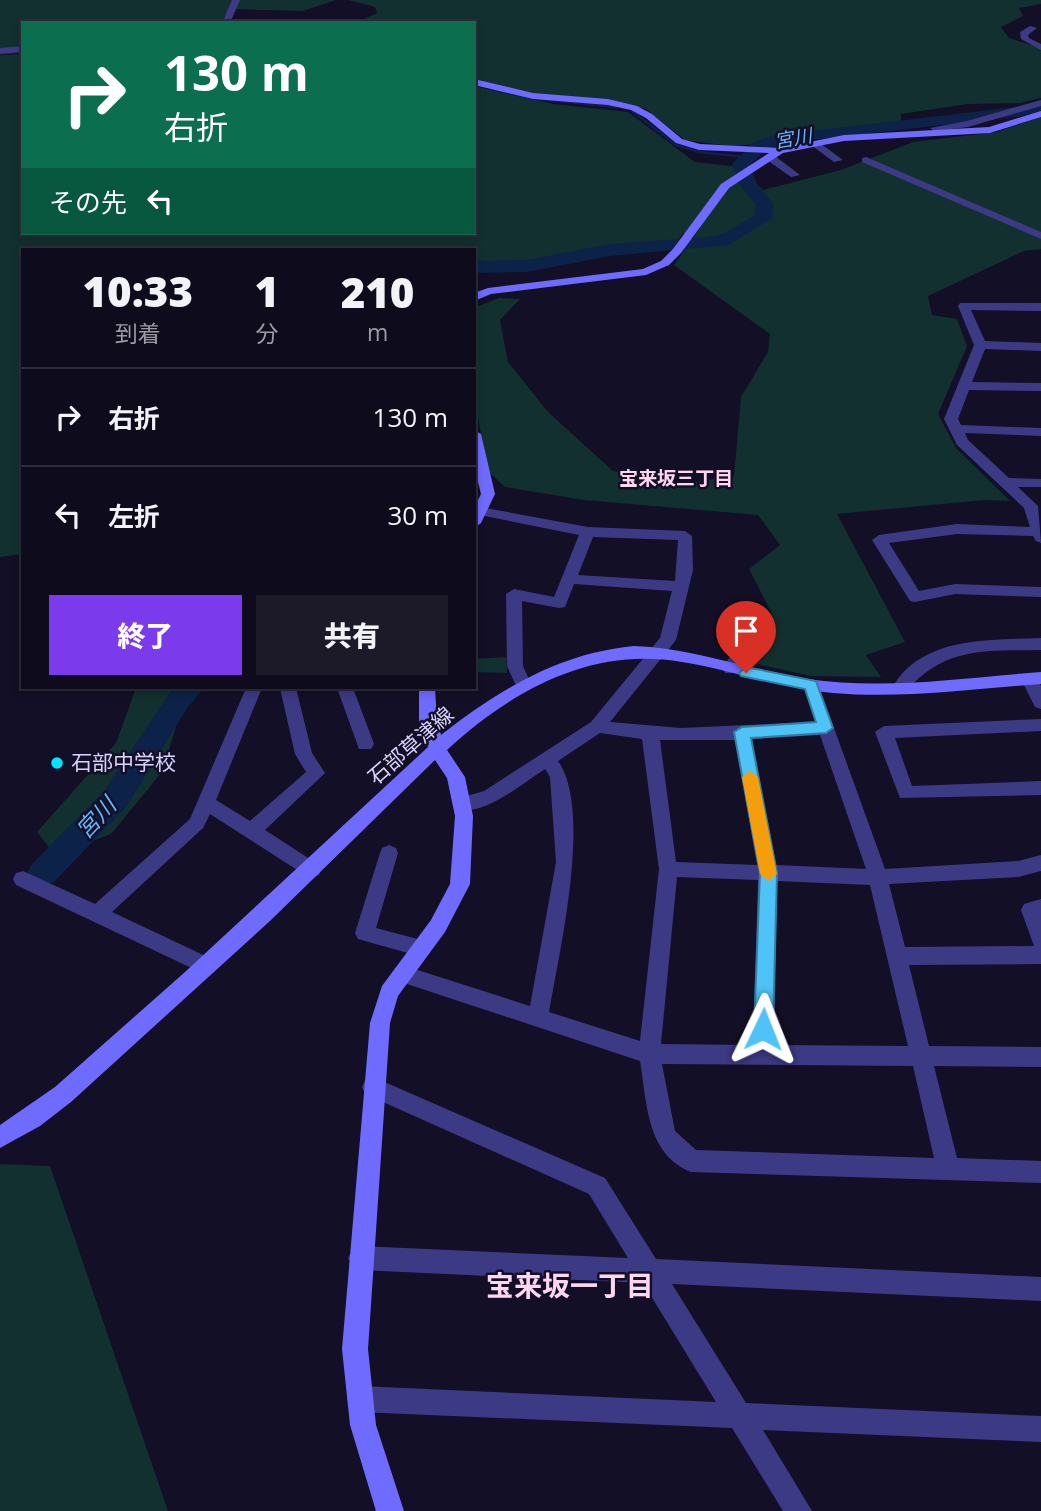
<!DOCTYPE html>
<html lang="ja">
<head>
<meta charset="utf-8">
<style>
	:root { --surface:#0e0b1c; --page:#1c1929; --text:#f1f3f6; --muted:#9b9ba3; --line:#2e2b3b; --accent:#7c3aed }
	body { margin:0; font-family:"Open Sans","Noto Sans JP",sans-serif; background:var(--page); color:var(--text); height:100vh; display:flex; flex-direction:column; font-size:26px; white-space:nowrap }
	* { box-sizing:border-box; margin:0 }
	p { font-size:23px; color:var(--muted) }
	.icon { flex:none; width:38px; height:38px; fill:none; stroke:currentColor; stroke-width:2; stroke-linecap:round; stroke-linejoin:round }
	.map { position:relative; flex:1; overflow:hidden }
	.details { position:absolute; left:21px; top:248px; width:455px; height:441px; display:flex; flex-direction:column; background:var(--surface); border-radius:0px; box-shadow:0 4px 10px #0003,0 0 0 2px var(--line) }
	.details>* { flex:none }
	.guide { position:absolute; left:21px; top:21px; width:455px; height:214px; border-radius:0px; box-shadow:0 4px 10px #0003,0 0 0 2px var(--line); background:#0b6e4f; color:#fff; overflow:hidden }
	.pin { position:absolute; display:grid; place-items:center; width:60px; height:60px; color:#fff; margin:-72px -30px; border-radius:50% 50% 50% 0; rotate:-45deg; box-shadow:0 0 7px #0007 }
	.pin .icon { rotate:45deg }
	.me { position:absolute; width:77px; margin:-38px; rotate:2deg; stroke-linejoin:round; filter:drop-shadow(0 0 5px #0008) }
	.turn { display:flex; align-items:center; gap:24px; height:147px; padding:0 28px; font-size:32px }
	.turn .icon { width:91px; height:91px; stroke-width:2.5 }
	.turn b { display:block; font-size:49px; line-height:60px }
	.then { display:flex; align-items:center; height:66px; padding:0 28px; background:#0003; gap:14px; font-size:26px }
	.eta { display:flex; justify-content:space-evenly; align-items:center; height:119px; text-align:center }
	.eta b { font-size:42px; font-weight:800; line-height:49px }
	.cta { display:flex; gap:14px; margin-top:auto; padding:14px 28px }
	.cta a { flex:1; height:80px; border-radius:0px; background:var(--accent); color:#fff; font-size:28px; font-weight:800; line-height:80px; text-align:center }
	.cta a+a { background:var(--page); color:var(--text) }
	ul { padding:0; list-style:none }
	li { display:flex; align-items:center; gap:21px; height:98px; padding:0 28px; border-top:2px solid var(--line) }
	li div { flex:1 }
	li b { display:block; font-size:26px }
	li em { font-style:normal }
	.map>svg:first-child { display:block }
</style>
</head>
<body>
<div class="map">
<svg width="1041" height="1511" viewBox="0 0 1041 1511">
	<rect width="100%" height="100%" fill="#130f26"/>
	<path fill="#12302f" d="M 0,0 L 336,0 L 303,11 L 231,9 L 220,23 L 23,23 L 23,46 L 0,49 Z
		M 348,0 L 1041,0 L 1041,4 L 1019,8 L 1023,16 L 1001,27 L 1009,38 L 1041,48 L 1041,98 L 1020,103 L 968,104 L 901,114 L 901,120 L 895,124 L 835,130 L 802,141 L 730,146 L 685,140 L 646,109 L 604,99 L 529,93 L 474,79 L 474,23 L 355,23 L 377,13 L 375,7 Z
		M 23,54 L 23,233 L 474,233 L 474,86 L 553,104 L 628,112 L 695,162 L 740,167 L 763,190 L 841,170 L 913,142 L 997,132 L 1041,117 L 1041,249 L 1024,251 L 928,296 L 932,315 L 957,319 L 967,346 L 938,414 L 956,448 L 1010,501 L 984,500 L 837,514 L 905,642 L 866,655 L 881,677 L 811,676 L 752,663 L 772,614 L 749,569 L 780,545 L 758,515 L 584,500 L 505,487 L 488,471 L 474,397 L 474,308 L 499,298 L 520,299 L 500,320 L 508,362 L 548,412 L 613,471 L 688,483 L 734,476 L 741,397 L 768,352 L 770,334 L 674,265 L 700,228 L 682,234 L 677,242 L 527,261 L 474,262 L 474,250 L 23,250 L 23,554 L 0,557 L 0,55 Z
		M 506,657 L 507,673 L 474,672 L 474,659 Z
		M 136,688 L 188,688 L 162,772 L 111,834 L 55,855 L 37,832 L 116,743 Z
		M 0,1164 L 50,1166 L 168,1511 L 0,1511 Z"/>
	<g fill="none" stroke-linecap="round" stroke-linejoin="round">
		<path stroke="#0c2248" stroke-width="2.5" d="M 0,53 L 23,52
			M 494,90 L 526,97
			M 539,99 L 616,107
			M 632,111 L 676,145 L 698,152 L 746,157"/>
		<path fill="#0c2248" fill-rule="evenodd" d="M 1041,104 L 1041,114 L 784,143 L 767,149 L 750,165 L 757,184 L 774,205 L 772,218 L 729,245 L 610,256 L 527,272 L 474,273 L 474,261 L 527,260 L 610,244 L 707,237 L 723,234 L 754,216 L 756,205 L 740,185 L 732,164 L 755,141 L 776,135 Z
			M 173,688 L 204,688 L 188,707 L 126,807 L 54,882 L 43,886 L 32,882 L 27,873 L 32,864 L 104,791 Z"/>
		<path fill="#3d3a85" fill-rule="evenodd" d="M 232,0 L 240,0 L 230,23 L 222,23 Z
			M 1030,26 L 1037,28 L 1028,35 L 1029,38 L 1041,44 L 1041,50 L 1021,39 L 1020,32 Z
			M 23,46 L 23,52 L 0,54 L 0,48 Z
			M 1041,100 L 1041,106 L 968,127 L 935,131 L 930,128 L 967,121 Z
			M 811,141 L 817,141 L 843,160 L 834,162 L 811,145 Z
			M 767,156 L 775,156 L 800,175 L 791,177 L 767,160 Z
			M 866,157 L 1041,232 L 1041,239 L 862,162 L 862,158 Z
			M 960,303 L 1041,303 L 1041,311 L 971,310 L 985,341 L 1041,343 L 1041,351 L 985,349 L 972,382 L 1041,383 L 1041,391 L 969,390 L 958,419 L 961,425 L 1041,428 L 1041,436 L 965,433 L 968,440 L 1009,478 L 1041,479 L 1041,487 L 1018,487 L 1038,506 L 1041,543 L 1036,541 L 1033,536 L 957,534 L 889,543 L 919,591 L 955,584 L 1041,587 L 1041,597 L 955,594 L 915,602 L 910,601 L 872,540 L 879,535 L 957,524 L 1030,527 L 1024,508 L 957,445 L 944,419 L 974,345 L 958,306 Z
			M 480,507 L 588,527 L 685,531 L 692,536 L 693,570 L 676,640 L 610,722 L 681,728 L 815,722 L 803,685 L 805,681 L 817,681 L 885,869 L 1018,861 L 1041,855 L 1041,871 L 1018,877 L 889,884 L 905,947 L 1034,946 L 1021,910 L 1024,904 L 1041,899 L 1041,964 L 909,965 L 929,1046 L 1041,1047 L 1041,1067 L 934,1066 L 957,1158 L 1041,1161 L 1041,1183 L 691,1172 C 646,1154 647,1102 640,1061 L 395,980 L 392,974 L 395,968 L 402,965 L 530,1006 L 556,862 L 550,777 L 545,769 C 523,783 482,818 456,809 L 453,804 L 456,799 L 484,791 L 591,722 L 660,638 L 672,591 L 574,584 L 565,607 L 559,608 L 522,601 L 523,666 L 532,686 L 530,690 L 518,690 L 507,666 L 506,594 L 514,589 L 554,597 L 579,535 L 475,514 L 474,509 ZM 593,537 L 678,540 L 675,581 L 578,575 ZM 600,733 L 642,739 L 659,869 L 640,1041 L 549,1012 C 559,953 593,810 558,761 ZM 820,735 L 866,869 L 776,865 L 752,739 ZM 660,740 L 735,740 L 757,865 L 676,862 ZM 677,877 L 758,880 L 753,1045 L 661,1044 ZM 777,881 L 870,885 L 908,1046 L 774,1045 ZM 662,1064 L 913,1066 L 934,1158 L 696,1150 L 675,1131 Z
			M 755,623 L 763,628 L 737,673 L 725,673 L 723,669 L 725,665 L 749,624 Z
			M 1041,638 L 1041,650 C 987,651 946,646 907,690 L 895,690 L 893,686 C 923,636 990,640 1041,638 Z
			M 1029,673 L 1035,675 L 1041,686 L 1041,709 L 1035,707 L 1021,679 Z
			M 246,688 L 262,688 L 216,800 L 250,821 L 306,772 L 295,754 L 280,688 L 296,688 L 312,753 L 325,773 L 265,830 L 319,865 L 321,870 L 319,875 L 312,878 L 305,875 L 210,814 L 203,828 L 112,912 L 214,960 L 217,966 L 214,972 L 207,975 L 200,972 L 16,885 L 13,879 L 16,873 L 23,871 L 95,904 L 190,819 Z
			M 337,688 L 353,688 L 374,744 L 371,749 L 359,749 Z
			M 1041,719 L 1041,731 L 895,738 L 912,786 L 1041,781 L 1041,795 L 900,798 L 875,732 L 884,726 Z
			M 389,845 L 396,848 L 398,853 L 376,928 L 429,942 L 432,948 L 429,954 L 422,957 L 365,941 L 358,939 L 355,933 L 380,853 L 382,848 Z
			M 373,1077 L 605,1178 L 656,1259 L 1041,1277 L 1041,1301 L 672,1284 L 746,1403 L 1041,1416 L 1041,1442 L 763,1430 L 812,1511 L 783,1511 L 732,1428 L 360,1412 L 351,1408 L 347,1399 L 351,1390 L 360,1386 L 716,1402 L 643,1283 L 360,1270 L 352,1266 L 348,1258 L 352,1250 L 360,1246 L 628,1258 L 589,1194 L 365,1094 L 362,1087 L 365,1080 Z"/>
		<path fill="#6f6bff" fill-rule="evenodd" d="M 474,79 L 533,93 L 608,99 L 637,106 L 652,114 L 682,139 L 700,144 L 780,148 L 844,135 L 989,127 L 1041,111 L 1041,117 L 990,133 L 844,141 L 783,153 L 729,188 L 681,253 L 669,265 L 646,275 L 491,294 L 474,301 L 474,293 L 488,288 L 643,269 L 661,261 L 673,249 L 721,184 L 769,153 L 699,150 L 676,143 L 646,118 L 631,110 L 608,105 L 533,99 L 474,85 Z
			M 474,430 L 481,434 L 495,494 L 481,523 L 474,528 L 474,508 L 481,494 L 474,465 Z
			M 634,646 C 694,648 748,670 807,679 C 884,690 964,678 1041,672 L 1041,684 C 972,689 902,699 833,693 C 782,689 733,670 682,662 C 592,646 512,690 447,750 L 465,777 L 473,816 L 470,884 L 445,932 L 398,996 L 390,1023 L 368,1349 L 376,1425 L 404,1511 L 376,1511 L 350,1425 L 342,1349 L 370,1023 L 382,986 L 431,920 L 450,884 L 455,816 L 447,778 L 435,760 L 271,920 L 71,1102 L 40,1126 L 0,1148 L 0,1125 L 55,1087 L 185,972 L 428,747 L 419,721 L 419,688 L 435,688 L 437,721 L 441,735 C 499,690 559,653 634,646 Z"/>
	</g>
	<path fill="#4fc3f7" stroke="#337fa1" stroke-width="2" d="M 746,667 L 816,681 L 833,728 L 826,733 L 751,738 L 777,873 L 773,1029 L 770,1035 L 763,1037 L 757,1035 L 754,1029 L 760,873 L 734,732 L 742,727 L 816,722 L 805,689 L 741,676 L 739,673 Z"/>
	<path fill="#f59e0b" d="M 750,771 L 758,777 L 777,874 L 768,881 L 760,874 L 742,777 Z"/>
	<circle fill="#00e5ff" stroke="#130f26" stroke-width="2.5" cx="57" cy="763" r="7"/>
	<g text-anchor="middle" stroke-width="5" stroke-linejoin="round" paint-order="stroke">
		<g font-size="19" font-style="italic" fill="#62b6ff" stroke="#130f26">
			<text transform="translate(793 138) rotate(-10)" y="7">宮川</text>
		</g>
		<g font-size="19" font-weight="bold" fill="#ffd6f0" stroke="#130f26">
			<text x="676" y="485">宝来坂三丁目</text>
		</g>
		<g font-size="21" fill="#d9d4ff" stroke="#130f26">
			<text transform="translate(411 746) rotate(-41)" y="7">石部草津線</text>
		</g>
		<g font-size="21" fill="#d9d4ff" stroke="#130f26" text-anchor="start">
			<text x="71" y="770">石部中学校</text>
		</g>
		<g font-size="23" font-style="italic" fill="#62b6ff" stroke="#130f26">
			<text transform="translate(96 818) rotate(-47)" y="8">宮川</text>
		</g>
		<g font-size="28" font-weight="bold" fill="#ffd6f0" stroke="#130f26">
			<text x="570" y="1296">宝来坂一丁目</text>
		</g>
	</g>
</svg>
<div class="pin" style="left:746px;top:673px;background:#d93025"><svg class="icon" aria-label="arrive" viewBox="0 0 24 24"><path d="M6 21V4h12l-3 4 3 4H6"/></svg></div>
<svg class="me" style="left:763px;top:1029px" viewBox="-20 -20 40 40"><path d="M0-17L14 15 0 8-14 15z" fill="#4fc3f7" stroke="#fff" stroke-width="4"/></svg>
<div class="guide">
<div class="turn"><svg class="icon" aria-label="right" viewBox="0 0 24 24"><path d="M7 20v-9h11M14 6l5 5-5 5"/></svg><div><b>130 m</b>右折</div></div>
<div class="then">その先<svg class="icon" aria-label="left" viewBox="0 0 24 24"><path d="M17 20v-9H6M10 6l-5 5 5 5"/></svg></div>
</div>
<section class="details">
<div class="eta">
<div><b>10:33</b><p>到着</p></div>
<div><b>1</b><p>分</p></div>
<div><b>210</b><p>m</p></div>
</div>
<ul>
<li><svg class="icon" aria-label="right" viewBox="0 0 24 24"><path d="M7 20v-9h11M14 6l5 5-5 5"/></svg><div><b>右折</b></div><em>130 m</em></li>
<li><svg class="icon" aria-label="left" viewBox="0 0 24 24"><path d="M17 20v-9H6M10 6l-5 5 5 5"/></svg><div><b>左折</b></div><em>30 m</em></li>
</ul>
<div class="cta"><a>終了</a><a>共有</a></div>
</section>
</div>
</body>
</html>
